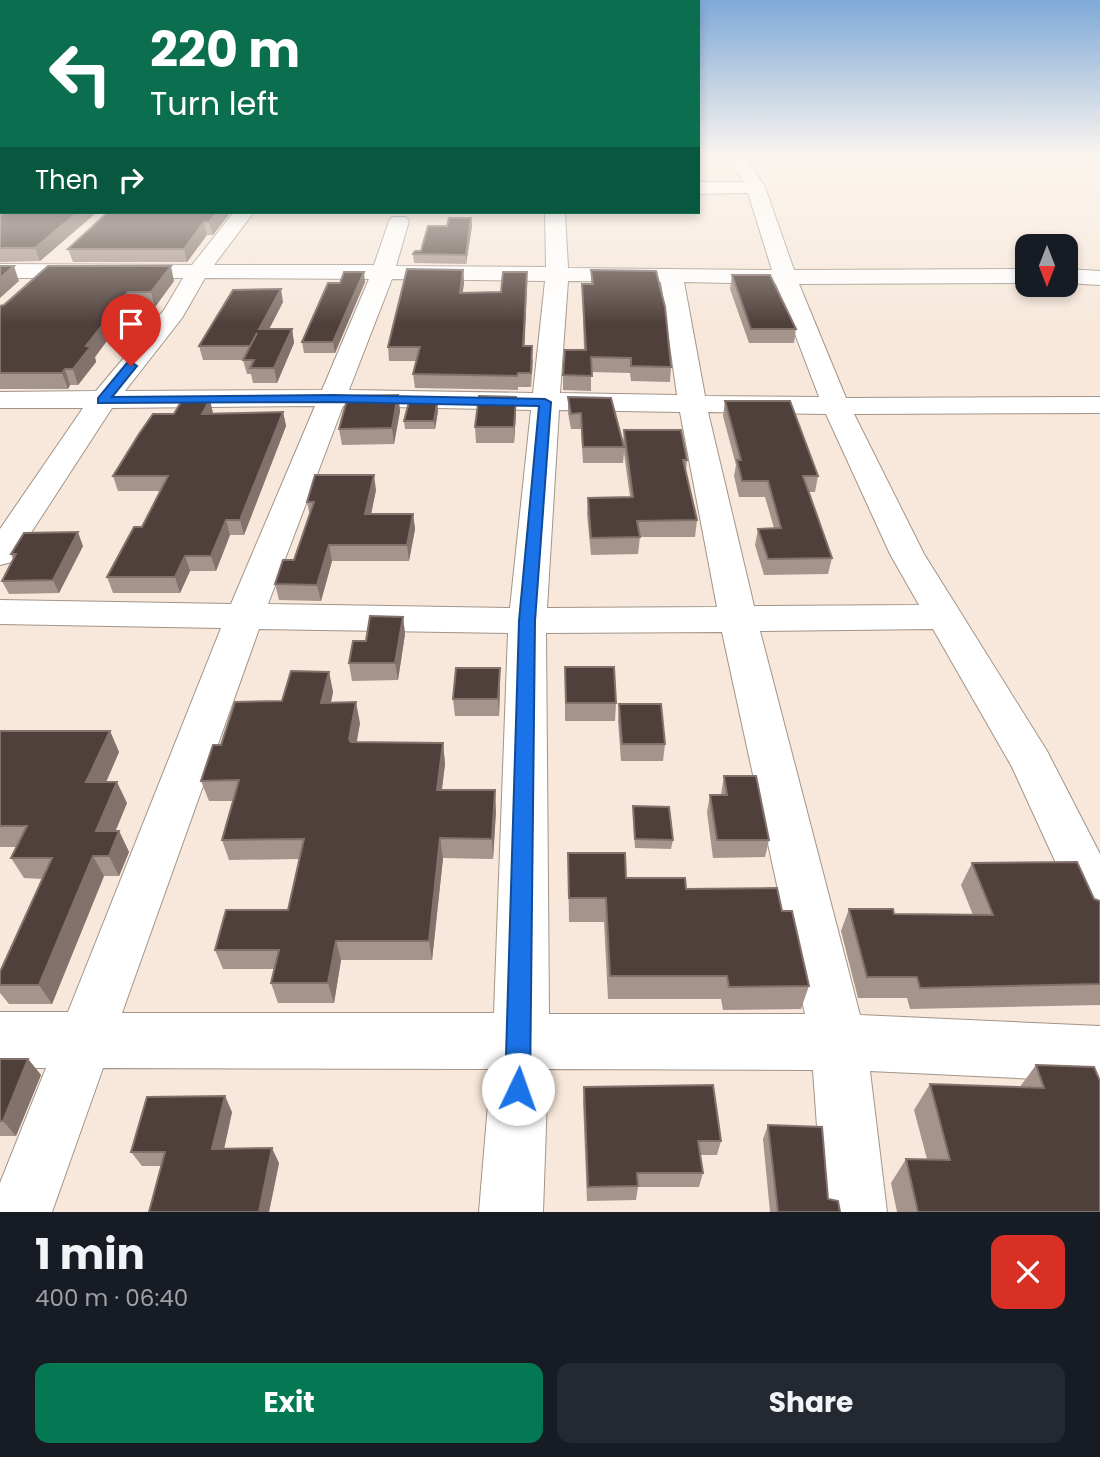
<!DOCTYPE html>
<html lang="en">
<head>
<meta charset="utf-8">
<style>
	:root { --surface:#171b24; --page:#242831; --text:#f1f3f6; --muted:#9ea1a6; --accent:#037853 }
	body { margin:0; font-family:Poppins,sans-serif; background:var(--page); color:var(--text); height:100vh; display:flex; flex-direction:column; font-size:26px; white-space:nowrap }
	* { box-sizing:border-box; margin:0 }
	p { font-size:23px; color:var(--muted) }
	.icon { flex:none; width:38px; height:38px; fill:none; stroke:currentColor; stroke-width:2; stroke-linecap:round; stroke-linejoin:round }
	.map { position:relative; height:1212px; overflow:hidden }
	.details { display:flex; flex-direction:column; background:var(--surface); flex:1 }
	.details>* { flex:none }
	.guide { position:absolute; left:0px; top:0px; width:700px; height:214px; box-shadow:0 4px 10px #0003; background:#0b6e4f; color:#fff; overflow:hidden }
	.needle { width:46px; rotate:180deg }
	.controls { position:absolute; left:1015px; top:234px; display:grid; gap:14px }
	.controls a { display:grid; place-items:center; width:63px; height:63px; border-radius:14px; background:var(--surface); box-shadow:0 4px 10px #0003; font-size:35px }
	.pin { position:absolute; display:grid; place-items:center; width:60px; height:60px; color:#fff; margin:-72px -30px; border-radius:50% 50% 50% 0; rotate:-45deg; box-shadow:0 0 7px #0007 }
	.pin .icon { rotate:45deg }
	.me { position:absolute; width:77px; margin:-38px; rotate:3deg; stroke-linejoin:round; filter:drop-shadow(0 0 5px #0008) }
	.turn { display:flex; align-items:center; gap:24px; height:147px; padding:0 35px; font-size:32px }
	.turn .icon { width:91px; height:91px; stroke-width:2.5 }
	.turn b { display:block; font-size:49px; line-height:60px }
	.then { display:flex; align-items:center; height:66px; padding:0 35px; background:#0003; gap:14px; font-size:26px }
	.round { display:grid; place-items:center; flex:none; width:74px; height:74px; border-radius:14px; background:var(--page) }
	.summary { display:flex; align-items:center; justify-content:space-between; height:119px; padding:0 35px }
	h1 { font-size:42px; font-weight:700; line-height:52px }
	.primary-button { display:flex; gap:14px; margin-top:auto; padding:14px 35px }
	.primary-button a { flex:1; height:80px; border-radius:14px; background:var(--accent); color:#fff; font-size:28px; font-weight:700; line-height:80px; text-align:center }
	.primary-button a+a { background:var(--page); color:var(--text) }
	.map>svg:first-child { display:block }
</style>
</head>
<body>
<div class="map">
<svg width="1100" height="1212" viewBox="0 0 1100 1212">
	<rect width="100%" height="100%" fill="#f7e8db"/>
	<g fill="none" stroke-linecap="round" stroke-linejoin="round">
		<g stroke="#a29488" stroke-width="2">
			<path id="minor" d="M 726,154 L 743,154 L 765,187 L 794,270 L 1027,269 L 1027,283 L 799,284 L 846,398 L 1100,397 L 1100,413 L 854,414 L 924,554 L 1047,751 L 1100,854 L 1100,926 L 1082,920 L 1012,767 L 933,629 L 760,631 L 860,1015 L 1100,1026 L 1100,1082 L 870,1071 L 887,1212 L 823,1212 L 813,1070 L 548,1069 L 543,1212 L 479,1212 L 491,1069 L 103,1068 L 52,1212 L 0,1212 L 0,1183 L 46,1068 L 0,1068 L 0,1012 L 68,1012 L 221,628 L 0,624 L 0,600 L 231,604 L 315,406 L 112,408 L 12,562 L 0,565 L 0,529 L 83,408 L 0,408 L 0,392 L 96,391 L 164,310 L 183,278 L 0,278 L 0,264 L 192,265 L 234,212 L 254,212 L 214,265 L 374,265 L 389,221 L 392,217 L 406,217 L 409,221 L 396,266 L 546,267 L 545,212 L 565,212 L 568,268 L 772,270 L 748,193 L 698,194 L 698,182 L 744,182 ZM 205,278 L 369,279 L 322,390 L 125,391 L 182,318 ZM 392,279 L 545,281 L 533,393 L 349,390 ZM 568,281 L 661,282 L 677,395 L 560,393 ZM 684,282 L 776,284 L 819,397 L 705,396 ZM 343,406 L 531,410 L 510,608 L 268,604 ZM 559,410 L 680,412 L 717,607 L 547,608 ZM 708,412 L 826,414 L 890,554 L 919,605 L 754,606 ZM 259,629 L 508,633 L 494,1013 L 122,1013 ZM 722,632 L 805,1014 L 549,1014 L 546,633 Z
				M 0,170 L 2,170 L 0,181 Z
				M 1066,269 L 1100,271 L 1100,285 L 1066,283 Z"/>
		</g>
		<use href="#minor" fill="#fff" fill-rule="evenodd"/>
	</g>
	<path fill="#a4948b" d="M 0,185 L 2,212 L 97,212 L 40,261 L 0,262 Z
		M 231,212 L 213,235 L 207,235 L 187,262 L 73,262 L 68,249 Z
		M 471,218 L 472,226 L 466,264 L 414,263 L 413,254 L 421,251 L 447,226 Z
		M 463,270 L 464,283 L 462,293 L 501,292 L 527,272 L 524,346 L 533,360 L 531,387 L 518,387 L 518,390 L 415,388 L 413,374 L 417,361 L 389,361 L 388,347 Z
		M 591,270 L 671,367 L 670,382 L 631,381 L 630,373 L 591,372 L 591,391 L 563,390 L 563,375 L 584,350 L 582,284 L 591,284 Z
		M 732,275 L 796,329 L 794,343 L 749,343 L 730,289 Z
		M 174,281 L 155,307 L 132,307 L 95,357 L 96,362 L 78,385 L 70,385 L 68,389 L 0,389 L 0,306 Z
		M 365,282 L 335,353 L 304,353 L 302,342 L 340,283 Z
		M 283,302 L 269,329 L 292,329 L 294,343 L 277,383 L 253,383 L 251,374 L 247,374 L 243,360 L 203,360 L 199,346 Z
		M 398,395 L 400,411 L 394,444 L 342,445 L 339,429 Z
		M 568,397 L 623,443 L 624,430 L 687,460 L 686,471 L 697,520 L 695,537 L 640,537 L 638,554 L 591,555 L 587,514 L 588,498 L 630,497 L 624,453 L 623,463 L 583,463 L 581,429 L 571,429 L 568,413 Z
		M 210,400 L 213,413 L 283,412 L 286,426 L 244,535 L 230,535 L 216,571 L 190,571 L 180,593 L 113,593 L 107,577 L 142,527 L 161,491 L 118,491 L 113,476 L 174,414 Z
		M 725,401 L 818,476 L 815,492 L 808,492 L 832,558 L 828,574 L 764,575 L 755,545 L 758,529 L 774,528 L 765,497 L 739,497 L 734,476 L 736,465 L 723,416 Z
		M 437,403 L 438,411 L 435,429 L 405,429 L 404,421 Z
		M 516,412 L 514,443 L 476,443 L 475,427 Z
		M 376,490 L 371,514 L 413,514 L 415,529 L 409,561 L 332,561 L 321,601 L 279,600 L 275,584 L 294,560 L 310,516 L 307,502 Z
		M 83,546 L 59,593 L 9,594 L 2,581 L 13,559 L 11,554 Z
		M 403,617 L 405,634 L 398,680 L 352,681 L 349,663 Z
		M 565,667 L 616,703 L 615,721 L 565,721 Z
		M 500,668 L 500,686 L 499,716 L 455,716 L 453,699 Z
		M 329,672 L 333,692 L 331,703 L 360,723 L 357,742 L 443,743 L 445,764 L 442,790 L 496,811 L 493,859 L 443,858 L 432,960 L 341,960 L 334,1003 L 278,1003 L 271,983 L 274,969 L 223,969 L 215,950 L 288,910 L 299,859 L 229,860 L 222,840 L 233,801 L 209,801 L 201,781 L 221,745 L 282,701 Z
		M 619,704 L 665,744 L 663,761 L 621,761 L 618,721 Z
		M 0,731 L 110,731 L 119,752 L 106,782 L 127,803 L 115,831 L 119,831 L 129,852 L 119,876 L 104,876 L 52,1004 L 9,1004 L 0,993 L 0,972 L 43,879 L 24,878 L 11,858 L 16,847 L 0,847 Z
		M 724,776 L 769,840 L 765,857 L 713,858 L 707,812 L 710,795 L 721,795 Z
		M 633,806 L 673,840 L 671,849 L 635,848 L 633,815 Z
		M 568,853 L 626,878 L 686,889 L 782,911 L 809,986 L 801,1009 L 723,1010 L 721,999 L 608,999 L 604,922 L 569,922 Z
		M 972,863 L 1100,901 L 1100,1005 L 910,1009 L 907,998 L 858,998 L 841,931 L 849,909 L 894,914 L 973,915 L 961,885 Z
		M 0,1059 L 28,1059 L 41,1075 L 16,1136 L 0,1136 Z
		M 1036,1065 L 1100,1212 L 897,1212 L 891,1183 L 906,1159 L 927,1159 L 914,1110 L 930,1084 L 1019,1088 Z
		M 584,1087 L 721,1141 L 717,1155 L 700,1155 L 703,1173 L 699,1187 L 638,1187 L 636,1200 L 587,1201 L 583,1102 Z
		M 232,1112 L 224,1149 L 279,1163 L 269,1212 L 149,1212 L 161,1166 L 142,1166 L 131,1152 Z
		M 768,1125 L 828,1199 L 840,1212 L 770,1212 L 763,1139 Z"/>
	<path fill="#82726b" d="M 78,212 L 97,212 L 40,261 L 35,248 Z
		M 218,212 L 231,212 L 213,235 L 209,222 Z
		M 471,218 L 472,226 L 466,264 L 466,255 Z
		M 204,222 L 207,235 L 187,262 L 184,249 Z
		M 14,266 L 19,281 L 0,298 L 0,278 Z
		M 171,266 L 174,281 L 155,307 L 151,292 Z
		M 463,270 L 464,283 L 461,306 L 460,293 Z
		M 364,272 L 365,282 L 335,353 L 333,342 Z
		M 527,272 L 527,285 L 524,360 L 523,346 Z
		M 281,289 L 283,302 L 262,343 L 259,329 Z
		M 128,292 L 132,307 L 95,357 L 96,362 L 78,385 L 73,369 L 86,346 Z
		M 292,329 L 294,343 L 277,383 L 274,368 Z
		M 65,369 L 70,385 L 68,389 L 62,373 Z
		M 398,395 L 400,411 L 394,444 L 392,428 Z
		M 516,397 L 516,412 L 514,443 L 514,427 Z
		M 210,400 L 213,414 L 202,414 Z
		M 437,403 L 438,411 L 435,429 L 434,421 Z
		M 283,412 L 286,426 L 244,535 L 240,520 Z
		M 374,475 L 376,490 L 368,529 L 365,514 Z
		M 413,514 L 415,529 L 409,561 L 407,545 Z
		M 226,520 L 230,535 L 216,571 L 211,556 Z
		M 78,532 L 83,546 L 59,593 L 53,580 Z
		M 329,545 L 332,561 L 321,601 L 317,585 Z
		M 185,556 L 190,571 L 180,593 L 175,577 Z
		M 403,617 L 405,634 L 398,680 L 395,663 Z
		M 500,668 L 500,686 L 499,716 L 498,699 Z
		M 329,672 L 333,692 L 326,723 L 321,703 Z
		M 356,702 L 360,723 L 353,759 L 349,739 Z
		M 110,731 L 119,752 L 97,803 L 86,782 Z
		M 443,743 L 445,764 L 439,810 L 437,790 Z
		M 117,782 L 127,803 L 107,852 L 96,831 Z
		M 495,790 L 496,811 L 493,859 L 492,839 Z
		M 119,831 L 129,852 L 119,876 L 109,856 Z
		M 440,838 L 443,858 L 432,960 L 429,941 Z
		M 93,856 L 104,876 L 52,1004 L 39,985 Z
		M 336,941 L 341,960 L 334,1003 L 328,983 Z
		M 28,1059 L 41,1075 L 16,1136 L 3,1121 Z
		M 225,1096 L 232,1112 L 221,1163 L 212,1149 Z
		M 272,1148 L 279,1163 L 269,1212 L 259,1212 Z"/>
	<path fill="#50403b" stroke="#82726b" stroke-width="2" d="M 0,185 L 2,185 L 2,212 L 78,212 L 35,248 L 0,248 Z
		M 108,212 L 218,212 L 209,222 L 204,222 L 184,249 L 68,249 Z
		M 449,218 L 471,218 L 466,255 L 413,254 L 415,251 L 421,251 L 428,226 L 447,226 Z
		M 0,266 L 14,266 L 0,278 Z
		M 48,266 L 171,266 L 151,292 L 128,292 L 86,346 L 91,346 L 73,369 L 65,369 L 62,373 L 0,373 L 0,306 L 4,305 Z
		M 407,269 L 463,270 L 460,293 L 501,292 L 503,272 L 527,272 L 523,346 L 532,346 L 531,373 L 518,373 L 517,376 L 413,374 L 420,347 L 388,347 Z
		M 591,270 L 656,271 L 665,307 L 671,367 L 631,366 L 631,358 L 591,357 L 592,376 L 563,375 L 565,350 L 586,350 L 582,284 L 593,284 Z
		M 344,272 L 364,272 L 333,342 L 302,342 L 328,283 L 340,283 Z
		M 732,275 L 770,275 L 796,329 L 751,329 Z
		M 281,289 L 259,329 L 292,329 L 274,368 L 250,368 L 254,360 L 243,360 L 257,333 L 250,346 L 199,346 L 233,290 Z
		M 398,395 L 392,428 L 339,429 L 348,396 Z
		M 479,396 L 516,397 L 514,427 L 475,427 Z
		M 568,397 L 611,398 L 624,447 L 583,447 L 581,413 L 571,414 Z
		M 182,400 L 210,400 L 202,414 L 283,412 L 240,520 L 226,520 L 211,556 L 185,556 L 175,577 L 107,577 L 134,527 L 142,527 L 168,476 L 113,476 L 139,434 L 153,414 L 174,414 Z
		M 725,401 L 790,401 L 818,476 L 803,476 L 832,558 L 768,559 L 758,529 L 781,528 L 768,481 L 742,481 L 737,460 L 741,460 Z
		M 409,402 L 437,403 L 434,421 L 404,421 Z
		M 624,430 L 681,430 L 687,460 L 683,460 L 697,520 L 637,521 L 640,537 L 591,538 L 588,498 L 633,497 Z
		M 315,475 L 374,475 L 365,514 L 413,514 L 407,545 L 329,545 L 317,585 L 275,584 L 283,560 L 294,560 L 314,502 L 307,502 Z
		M 78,532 L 53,580 L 2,581 L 16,554 L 11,554 L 24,533 Z
		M 370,616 L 403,617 L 395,663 L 349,663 L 353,641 L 366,641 Z
		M 565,667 L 614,667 L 616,703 L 566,703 Z
		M 456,668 L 500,668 L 498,699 L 453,699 Z
		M 291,671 L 329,672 L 321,703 L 356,702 L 349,739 L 351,742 L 443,743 L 437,790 L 495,790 L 492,839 L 440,838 L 429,941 L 336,941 L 328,983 L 271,983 L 279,950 L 215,950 L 226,910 L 288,910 L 304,839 L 222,840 L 239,780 L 201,781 L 213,745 L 221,745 L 235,702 L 282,701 Z
		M 619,704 L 661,704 L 665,744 L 622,744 Z
		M 0,731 L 110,731 L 86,782 L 117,782 L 96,831 L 119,831 L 109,856 L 93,856 L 39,985 L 0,985 L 0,972 L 52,858 L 11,858 L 27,826 L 0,826 Z
		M 724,776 L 756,776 L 769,840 L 717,840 L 710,795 L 727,795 Z
		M 633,806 L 669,807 L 673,840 L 635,839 Z
		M 568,853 L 625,853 L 626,878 L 685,878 L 686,889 L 777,888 L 782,911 L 792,911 L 809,986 L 729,987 L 727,976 L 610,976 L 606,898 L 569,898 Z
		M 1077,862 L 1094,899 L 1100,901 L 1100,984 L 920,988 L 917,977 L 867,977 L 849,909 L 893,909 L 894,914 L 993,915 L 972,863 Z
		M 0,1059 L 28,1059 L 3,1121 L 0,1121 Z
		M 1036,1065 L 1094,1067 L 1100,1081 L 1100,1212 L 918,1212 L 906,1159 L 950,1160 L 930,1084 L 1044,1088 Z
		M 713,1085 L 721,1141 L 698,1141 L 703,1173 L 637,1173 L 638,1186 L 588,1187 L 584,1087 Z
		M 225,1096 L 212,1149 L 272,1148 L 259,1212 L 149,1212 L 165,1152 L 131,1152 L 147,1097 Z
		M 768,1125 L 822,1127 L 828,1199 L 838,1201 L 840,1212 L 778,1212 Z"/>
	<linearGradient id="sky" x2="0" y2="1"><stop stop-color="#7fa9d7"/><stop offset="0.48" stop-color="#fbf5ef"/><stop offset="1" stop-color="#fbf5ef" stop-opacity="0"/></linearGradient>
	<rect width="1100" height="324" fill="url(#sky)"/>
	<path fill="#1a73e8" stroke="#114b97" stroke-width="2" d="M 131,362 L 137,366 L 112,397 L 332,395 L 545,399 L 551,402 L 535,621 L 530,1089 L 527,1098 L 518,1101 L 509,1098 L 505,1089 L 519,621 L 539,406 L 332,402 L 98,403 L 98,398 L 127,363 Z"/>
</svg>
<div class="controls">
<a><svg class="needle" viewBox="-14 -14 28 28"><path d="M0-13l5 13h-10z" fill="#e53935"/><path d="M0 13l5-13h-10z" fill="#9ea1a6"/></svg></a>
</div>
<div class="pin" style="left:131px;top:366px;background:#d93025"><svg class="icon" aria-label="arrive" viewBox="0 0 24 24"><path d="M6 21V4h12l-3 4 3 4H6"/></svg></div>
<svg class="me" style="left:518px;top:1089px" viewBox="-20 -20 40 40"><circle r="19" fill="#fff"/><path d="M0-13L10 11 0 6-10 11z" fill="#1a73e8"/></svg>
<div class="guide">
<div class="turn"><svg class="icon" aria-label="left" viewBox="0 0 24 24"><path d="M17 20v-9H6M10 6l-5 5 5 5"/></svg><div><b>220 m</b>Turn left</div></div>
<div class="then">Then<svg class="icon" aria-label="right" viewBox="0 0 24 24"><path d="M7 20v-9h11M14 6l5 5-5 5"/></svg></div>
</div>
</div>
<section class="details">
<div class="summary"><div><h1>1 min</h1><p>400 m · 06:40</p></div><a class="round" style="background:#d93025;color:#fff"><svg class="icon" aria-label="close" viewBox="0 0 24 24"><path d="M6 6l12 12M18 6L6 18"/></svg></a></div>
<div class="primary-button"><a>Exit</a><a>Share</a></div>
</section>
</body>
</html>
